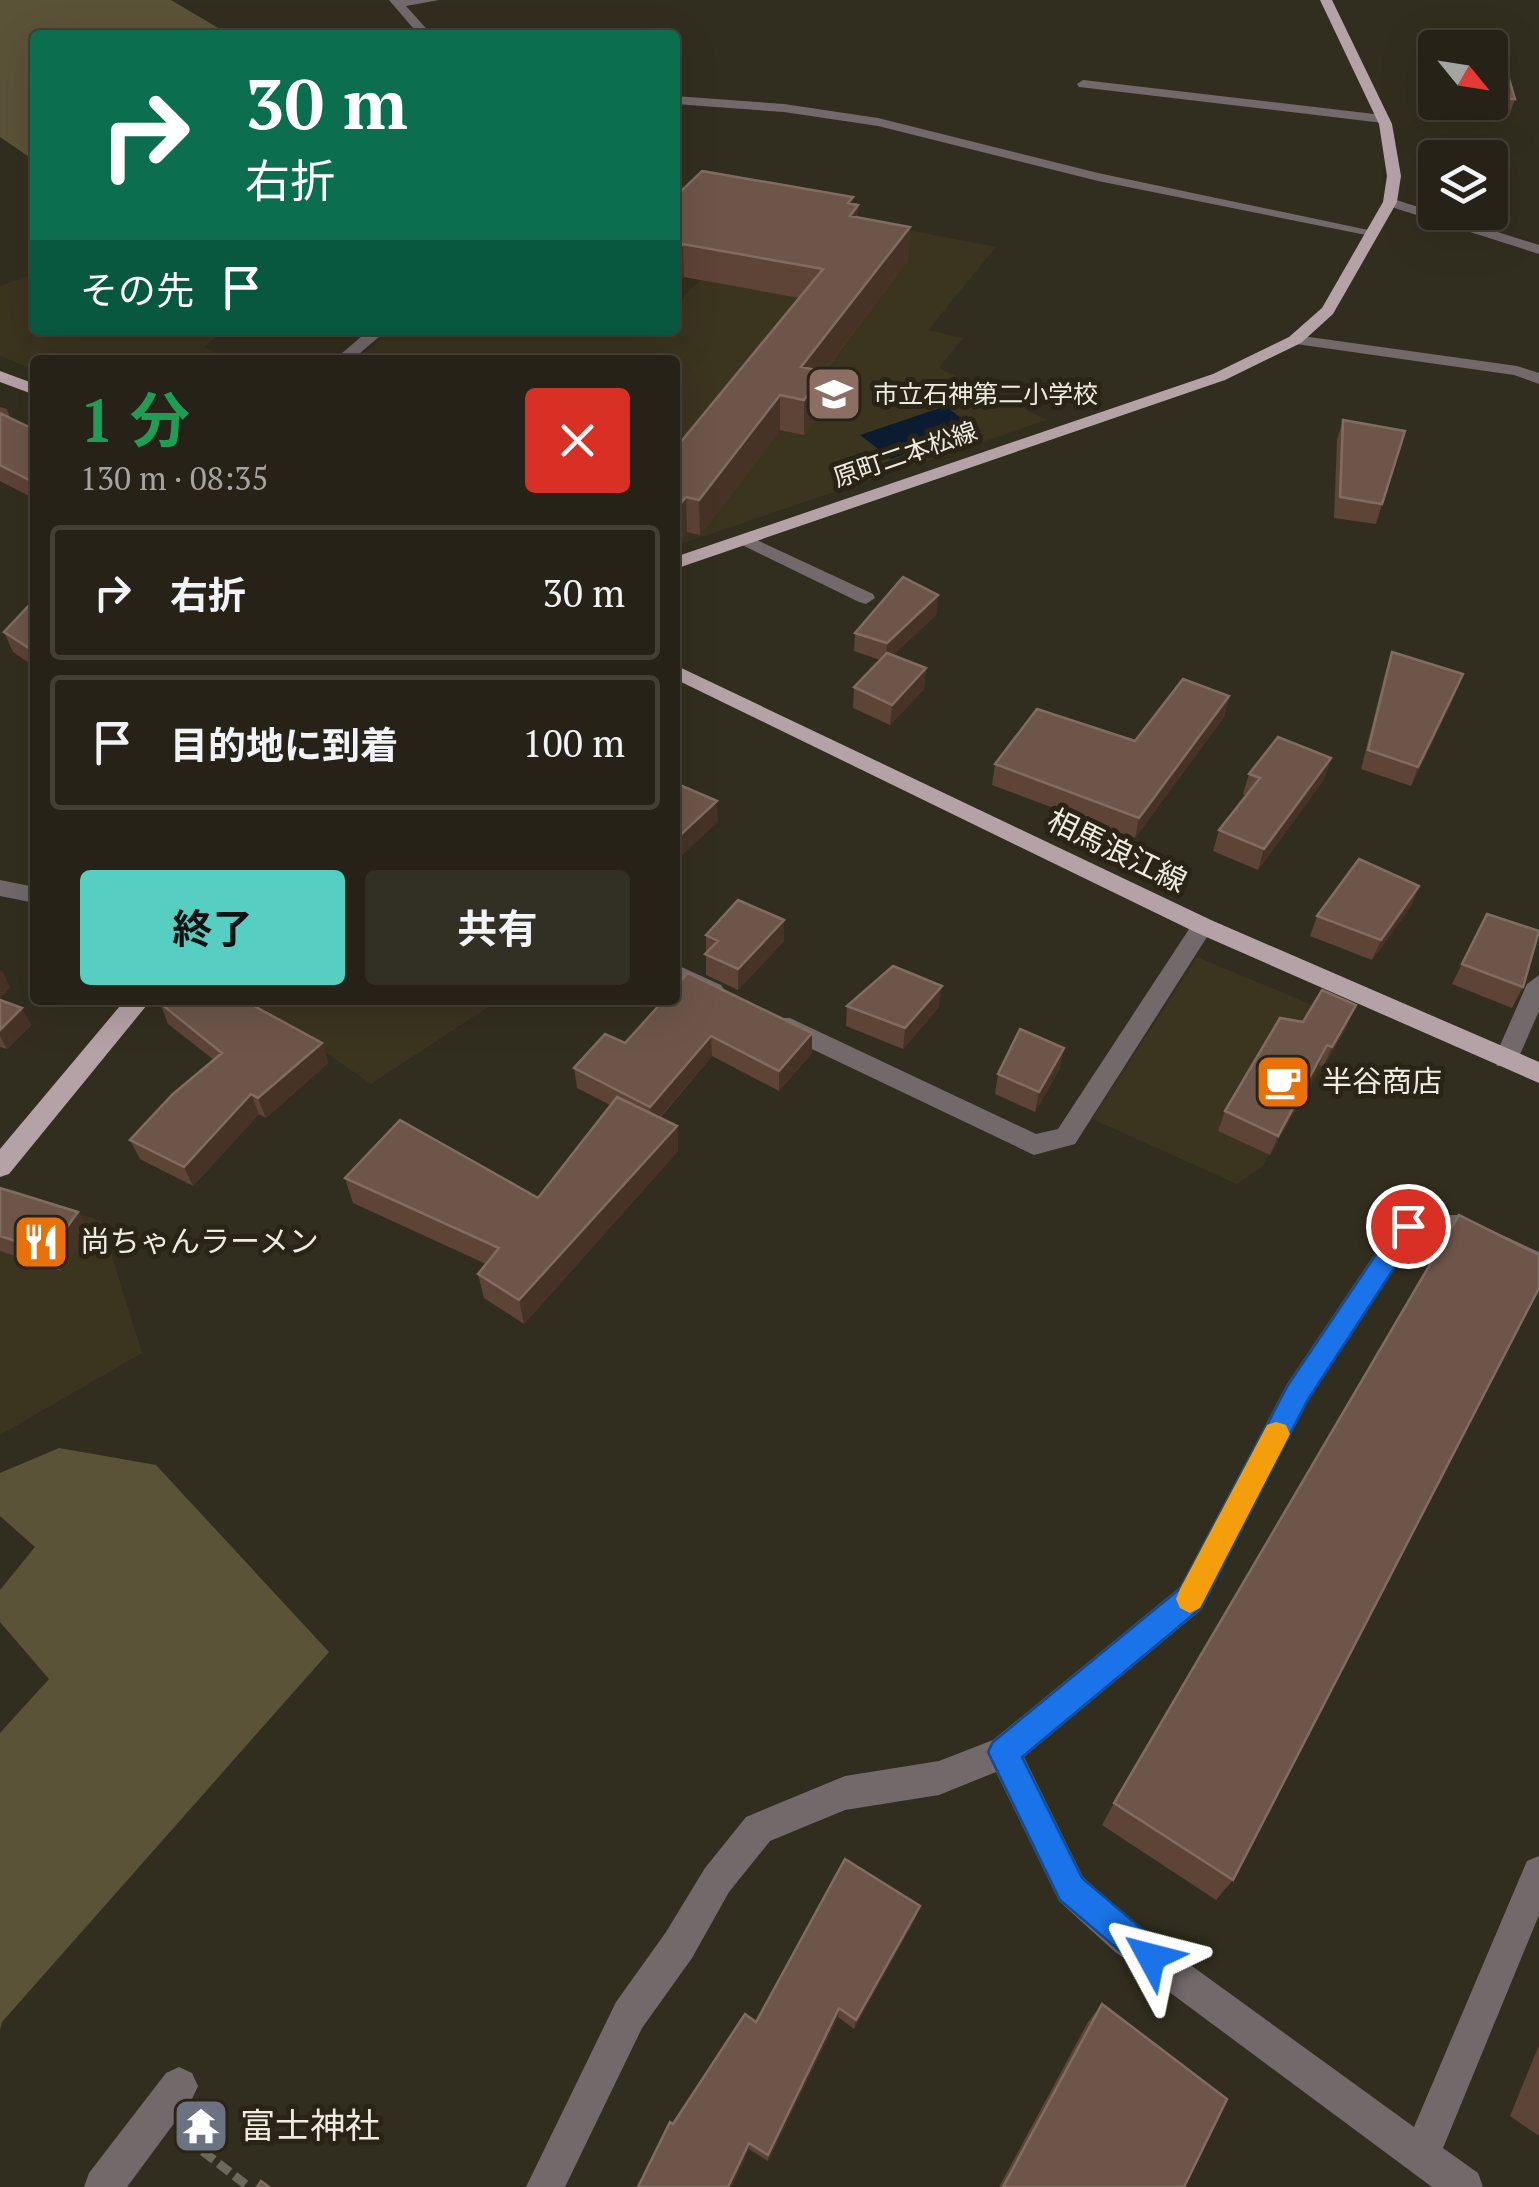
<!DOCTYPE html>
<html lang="ja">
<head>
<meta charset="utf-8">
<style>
	:root { --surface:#262217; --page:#322f24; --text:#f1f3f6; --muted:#a4a4a1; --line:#423f36; --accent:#56cec2 }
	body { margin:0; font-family:"PT Serif","Noto Sans JP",serif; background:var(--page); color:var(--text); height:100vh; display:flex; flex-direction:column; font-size:38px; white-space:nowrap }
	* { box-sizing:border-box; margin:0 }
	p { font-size:32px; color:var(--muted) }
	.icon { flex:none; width:55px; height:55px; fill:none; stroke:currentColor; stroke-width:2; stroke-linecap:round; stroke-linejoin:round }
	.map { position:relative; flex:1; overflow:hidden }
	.panel { position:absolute; left:30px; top:355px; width:650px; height:650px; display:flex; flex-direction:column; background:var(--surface); border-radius:10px; box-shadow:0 10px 40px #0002,0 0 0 2px var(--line) }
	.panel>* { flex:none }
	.hud { position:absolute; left:30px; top:30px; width:650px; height:305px; border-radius:10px; box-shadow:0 10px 40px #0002,0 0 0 2px var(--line); background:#0b6e4f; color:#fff; overflow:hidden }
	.needle { width:65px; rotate:120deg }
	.controls { position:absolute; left:1418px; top:30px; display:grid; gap:20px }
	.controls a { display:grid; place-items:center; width:90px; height:90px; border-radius:10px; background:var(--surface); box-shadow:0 10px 40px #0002,0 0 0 2px var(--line); font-size:50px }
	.pin { position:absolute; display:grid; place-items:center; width:85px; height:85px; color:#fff; margin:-42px; border:5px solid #fff; border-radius:50%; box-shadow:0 2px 10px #0007 }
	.me { position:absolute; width:110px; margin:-55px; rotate:308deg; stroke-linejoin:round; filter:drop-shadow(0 0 8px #0008) }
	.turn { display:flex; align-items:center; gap:35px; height:210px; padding:0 50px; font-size:45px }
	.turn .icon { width:130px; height:130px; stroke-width:2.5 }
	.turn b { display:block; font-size:70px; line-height:85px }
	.then { display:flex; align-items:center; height:95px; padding:0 50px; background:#0003; gap:20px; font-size:38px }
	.round { display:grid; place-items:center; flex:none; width:105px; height:105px; border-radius:10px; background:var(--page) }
	.summary { display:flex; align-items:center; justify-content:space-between; height:170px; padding:0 50px }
	h1 { font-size:60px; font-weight:700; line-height:75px; color:#1e9e55 }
	.primary-button { display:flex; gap:20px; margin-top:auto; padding:20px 50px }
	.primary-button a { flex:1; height:115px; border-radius:10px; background:var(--accent); color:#111; font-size:40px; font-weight:700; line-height:115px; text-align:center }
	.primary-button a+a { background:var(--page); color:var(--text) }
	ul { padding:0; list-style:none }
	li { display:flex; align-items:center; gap:30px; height:135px; margin:0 20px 15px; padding:0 30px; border:5px solid var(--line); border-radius:10px }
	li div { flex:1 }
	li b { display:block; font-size:38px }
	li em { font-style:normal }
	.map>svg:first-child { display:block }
</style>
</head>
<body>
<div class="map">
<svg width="1539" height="2187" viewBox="0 0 1539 2187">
	<rect width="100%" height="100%" fill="#322e1f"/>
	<path fill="#3b341f" d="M 774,204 L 996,247 L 928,330 L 963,338 L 939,368 L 1047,420 L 675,546 L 675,360 L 355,360 L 392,330 L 675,330 L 675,306 Z
		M 35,273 L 35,330 L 224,330 L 204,347 L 234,360 L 35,360 L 35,370 L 0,356 L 0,286 Z
		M 1197,957 L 1350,1021 L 1262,1167 L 1237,1184 L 1092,1119 Z
		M 250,1000 L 499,1000 L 371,1084 Z
		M 10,1188 L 101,1221 L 142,1353 L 0,1435 L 0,1201 Z"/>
	<path fill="#5b5338" d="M 0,0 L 171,0 L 230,35 L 35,35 L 35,161 L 0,137 Z
		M 59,1448 L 156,1465 L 329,1652 L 2,2022 L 0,2030 L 0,1733 L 49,1679 L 0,1622 L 0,1590 L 35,1547 L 0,1516 L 0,1473 Z"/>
	<path fill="#0b1b30" d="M 946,406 L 974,429 L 891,459 L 860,435 Z"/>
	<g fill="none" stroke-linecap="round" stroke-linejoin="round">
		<path stroke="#6c695c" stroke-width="9" stroke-dasharray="14 6" stroke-linecap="butt" d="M 187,2139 L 249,2187"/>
		<path fill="#72696a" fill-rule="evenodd" d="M 389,0 L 439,0 L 406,6 L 432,35 L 419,35 Z
			M 1083,80 L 1383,115 L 1390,119 L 1383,123 L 1079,87 L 1077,84 Z
			M 675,96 L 784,104 L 878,118 L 1098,173 L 1378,232 L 1371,236 L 1098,181 L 878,126 L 784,112 L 675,104 Z
			M 1390,198 L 1539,245 L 1539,254 L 1385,205 L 1383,202 Z
			M 369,330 L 387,330 L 352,360 L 334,360 Z
			M 1295,335 L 1517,366 L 1539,373 L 1539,384 L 1514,375 L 1289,343 L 1289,337 Z
			M 746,535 L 873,594 L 875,598 L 866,604 L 859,602 L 740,544 L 740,536 Z
			M 0,880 L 35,887 L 35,903 L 0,896 Z
			M 1203,918 L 1214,926 L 1075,1144 L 1034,1155 L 772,1030 L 769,1024 L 772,1018 L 790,1018 L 1036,1134 L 1058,1129 L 1195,920 Z
			M 675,964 L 721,985 L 725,991 L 721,997 L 713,1000 L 675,983 Z
			M 1539,975 L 1539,1011 L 1518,1059 L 1515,1066 L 1497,1066 L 1494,1059 L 1527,984 Z
			M 1408,1215 L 1458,1215 L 1539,1252 L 1539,1276 L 1455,1237 L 1415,1237 L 1307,1402 L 1202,1609 L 1024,1757 L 1083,1877 L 1138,1927 L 1414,2127 L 1527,1861 L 1539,1856 L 1539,1915 L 1443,2148 L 1478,2173 L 1483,2187 L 1432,2187 L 1114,1951 L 1059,1901 L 996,1772 L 939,1795 L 845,1810 L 770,1841 L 729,1892 L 692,1958 L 642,2028 L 565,2187 L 526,2187 L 616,2002 L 666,1932 L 705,1868 L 746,1817 L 845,1776 L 939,1761 L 993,1740 L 1180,1587 L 1287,1384 L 1399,1218 Z
			M 179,2067 L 192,2073 L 198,2086 L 192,2099 L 127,2187 L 84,2187 L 89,2173 L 166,2073 Z"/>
		<path fill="#b5a2a6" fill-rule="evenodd" d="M 1320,0 L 1332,0 L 1392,124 L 1401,176 L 1397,202 L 1333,314 L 1301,343 L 1225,380 L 675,569 L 675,557 L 1213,374 L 1289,337 L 1322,308 L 1383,202 L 1387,176 L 1379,124 Z
			M 0,371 L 35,384 L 35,395 L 0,382 Z
			M 675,665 L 1211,920 L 1539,1062 L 1539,1083 L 1195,932 L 675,679 Z
			M 125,1000 L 151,1000 L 9,1174 L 0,1177 L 0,1149 Z"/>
	</g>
	<path fill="#5e4337" d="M 1490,61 L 1515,99 L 1509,116 L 1474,114 L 1471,102 L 1490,102 Z
		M 675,197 L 853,204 L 858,218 L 910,227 L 908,260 L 824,372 L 825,407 L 804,435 L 780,430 L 700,535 L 687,532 L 679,543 L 675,542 L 675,449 L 799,298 L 684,277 L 675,287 Z
		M 0,407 L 7,409 L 10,418 L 35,430 L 35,499 L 0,481 Z
		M 1343,420 L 1405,431 L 1376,524 L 1334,518 L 1337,440 Z
		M 35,599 L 35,667 L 13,652 L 4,632 Z
		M 937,614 L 893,655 L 926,668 L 924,689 L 890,725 L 853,708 L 854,687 L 880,660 L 854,651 L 855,633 Z
		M 1392,652 L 1456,693 L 1411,786 L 1361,769 L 1386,670 Z
		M 1229,696 L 1224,717 L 1135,838 L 992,785 L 995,764 L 1135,741 Z
		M 1331,758 L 1324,779 L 1258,870 L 1213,851 L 1219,830 L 1246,796 L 1243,794 L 1249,774 Z
		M 1419,886 L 1411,906 L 1372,960 L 1310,936 L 1317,916 Z
		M 1487,914 L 1523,987 L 1512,1008 L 1452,984 Z
		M 784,920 L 784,941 L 738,990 L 706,975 L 706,935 Z
		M 0,1000 L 22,1008 L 31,1025 L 7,1049 L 0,1047 Z
		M 664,1000 L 812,1033 L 812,1053 L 779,1091 L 712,1056 L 660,1118 L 677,1126 L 678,1151 L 524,1324 L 484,1298 L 478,1274 L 486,1264 L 353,1203 L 345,1178 L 538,1198 L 610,1105 L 577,1088 L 574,1068 L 625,1043 Z
		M 160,1003 L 322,1043 L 328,1063 L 266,1118 L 259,1114 L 193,1186 L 140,1159 L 130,1140 L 214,1060 L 168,1024 Z
		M 847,1006 L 939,1007 L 903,1049 L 846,1026 Z
		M 1303,1022 L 1348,1025 L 1323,1067 L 1319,1065 L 1270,1155 L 1218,1131 L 1225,1111 Z
		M 1060,1068 L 1035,1112 L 995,1094 L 998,1074 Z
		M 0,1188 L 78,1212 L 89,1232 L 61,1271 L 0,1251 Z
		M 1114,1803 L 1233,1880 L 1216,1900 L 1102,1825 Z
		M 916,1917 L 854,2029 L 838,2017 L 768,2161 L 749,2149 L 673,2124 L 756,2022 Z
		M 1102,2004 L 1184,2187 L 999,2187 L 1088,2022 Z
		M 1539,2045 L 1539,2136 L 1510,2116 Z"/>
	<path fill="#463326" d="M 853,197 L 852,213 L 858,205 L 857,238 L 848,203 Z
		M 910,227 L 908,260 L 801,402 L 801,367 Z
		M 683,244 L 684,277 L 675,287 L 675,252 Z
		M 826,372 L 825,407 L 804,435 L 804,400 Z
		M 780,395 L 780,430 L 700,535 L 699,500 Z
		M 686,497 L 687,532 L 679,543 L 677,508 Z
		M 938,595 L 937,614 L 886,662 L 887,643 Z
		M 926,668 L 924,689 L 890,725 L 892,705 Z
		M 1463,674 L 1456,693 L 1411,786 L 1418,767 Z
		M 1229,696 L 1224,717 L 1135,838 L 1139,818 Z
		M 1331,758 L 1324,779 L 1258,870 L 1264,849 Z
		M 717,801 L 718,822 L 675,862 L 675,840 Z
		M 1419,886 L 1411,906 L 1372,960 L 1381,940 Z
		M 784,920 L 784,941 L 738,990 L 738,969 Z
		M 2,970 L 10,987 L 0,999 L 0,972 Z
		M 942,986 L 939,1007 L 903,1049 L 905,1028 Z
		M 1356,1005 L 1348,1025 L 1323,1067 L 1332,1047 Z
		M 22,1008 L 31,1025 L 7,1049 L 0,1036 L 0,1030 Z
		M 812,1033 L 812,1053 L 779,1091 L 779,1071 Z
		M 711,1036 L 712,1056 L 652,1126 L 650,1107 Z
		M 322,1043 L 328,1063 L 266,1118 L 258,1098 Z
		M 1327,1045 L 1319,1065 L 1270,1155 L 1278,1136 Z
		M 1064,1048 L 1060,1068 L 1035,1112 L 1039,1092 Z
		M 251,1094 L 259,1114 L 193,1186 L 184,1167 Z
		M 677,1126 L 678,1151 L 524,1324 L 519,1300 Z
		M 78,1212 L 89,1232 L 61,1271 L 49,1252 Z
		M 920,1906 L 916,1917 L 854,2029 L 856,2020 Z
		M 839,2008 L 838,2017 L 768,2161 L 768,2155 Z
		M 749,2143 L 749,2149 L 732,2187 L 728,2187 Z"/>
	<path fill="#6d5549" stroke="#826c61" stroke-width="2.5" d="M 1490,61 L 1504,62 L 1515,99 L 1490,97 Z
		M 702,171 L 853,197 L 848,203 L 858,205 L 850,216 L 910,227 L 801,367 L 826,372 L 804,400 L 780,395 L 699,500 L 686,497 L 677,508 L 675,507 L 675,449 L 823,269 L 683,244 L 675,252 L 675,197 Z
		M 0,413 L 35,430 L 35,483 L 0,465 Z
		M 1343,420 L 1405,431 L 1382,504 L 1340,497 Z
		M 903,577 L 938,595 L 887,643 L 855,633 Z
		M 35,599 L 35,652 L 4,632 Z
		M 1392,652 L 1463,674 L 1418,767 L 1368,750 Z
		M 887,653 L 926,668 L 892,705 L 854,687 Z
		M 1183,679 L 1229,696 L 1139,818 L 995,764 L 1037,709 L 1135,741 Z
		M 1278,737 L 1331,758 L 1264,849 L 1219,830 L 1260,778 L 1249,774 Z
		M 675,783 L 717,801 L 675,840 Z
		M 1359,859 L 1419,886 L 1381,940 L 1317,916 Z
		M 738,900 L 784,920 L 738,969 L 705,954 L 718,941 L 706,935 Z
		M 1487,914 L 1539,931 L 1523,987 L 1462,964 Z
		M 893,966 L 942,986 L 905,1028 L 847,1006 Z
		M 688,973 L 812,1033 L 779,1071 L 711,1036 L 650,1107 L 574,1068 L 605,1034 L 625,1043 L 664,1000 L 675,1000 L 675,987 Z
		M 1322,990 L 1356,1005 L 1332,1047 L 1327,1045 L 1278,1136 L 1225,1111 L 1280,1018 L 1303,1022 Z
		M 0,1000 L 22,1008 L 0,1030 Z
		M 160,1000 L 243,1000 L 322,1043 L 258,1098 L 251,1094 L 184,1167 L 130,1140 L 173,1094 L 222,1053 L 160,1003 Z
		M 1020,1029 L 1064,1048 L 1039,1092 L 998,1074 Z
		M 617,1097 L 677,1126 L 519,1300 L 478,1274 L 499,1248 L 345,1178 L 400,1120 L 538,1198 Z
		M 0,1188 L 78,1212 L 49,1252 L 0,1236 Z
		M 1459,1215 L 1539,1255 L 1539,1288 L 1233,1880 L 1114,1803 Z
		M 845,1859 L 920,1906 L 856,2020 L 839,2008 L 768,2155 L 749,2143 L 728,2187 L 638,2187 L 670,2122 L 673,2124 L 745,2014 L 756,2022 Z
		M 1102,2004 L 1227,2099 L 1184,2187 L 1003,2187 Z
		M 261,2181 L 269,2187 L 257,2187 Z"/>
	<path fill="#1a73e8" stroke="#114b97" stroke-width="2.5" d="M 1408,1216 L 1417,1219 L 1421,1226 L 1417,1233 L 1307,1401 L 1201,1608 L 1022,1757 L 1082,1878 L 1162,1946 L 1167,1957 L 1162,1968 L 1151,1973 L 1140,1968 L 1060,1900 L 988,1752 L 993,1742 L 1181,1588 L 1288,1385 L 1400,1219 Z"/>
	<path fill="#f59e0b" d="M 1276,1422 L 1286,1425 L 1290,1434 L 1200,1608 L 1190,1613 L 1180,1608 L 1176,1599 L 1180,1589 L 1267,1425 Z"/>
	<defs>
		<g id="school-square" transform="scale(2.875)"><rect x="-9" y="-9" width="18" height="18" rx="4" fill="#8d6e63" stroke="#292416"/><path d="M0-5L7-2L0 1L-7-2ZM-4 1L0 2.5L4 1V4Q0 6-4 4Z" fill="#fff"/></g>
		<g id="cafe-square" transform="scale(2.875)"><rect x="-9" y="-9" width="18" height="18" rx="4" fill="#e8710a" stroke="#292416"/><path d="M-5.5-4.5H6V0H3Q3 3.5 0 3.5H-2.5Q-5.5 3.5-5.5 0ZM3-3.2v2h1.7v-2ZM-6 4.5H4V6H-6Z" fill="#fff"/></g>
		<g id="restaurant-square" transform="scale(2.875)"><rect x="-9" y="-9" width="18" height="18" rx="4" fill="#e8710a" stroke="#292416"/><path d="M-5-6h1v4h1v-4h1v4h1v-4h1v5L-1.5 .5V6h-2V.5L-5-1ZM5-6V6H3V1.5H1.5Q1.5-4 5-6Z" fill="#fff"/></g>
		<g id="temple-square" transform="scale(2.875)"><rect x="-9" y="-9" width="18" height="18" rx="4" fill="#6b7280" stroke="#292416"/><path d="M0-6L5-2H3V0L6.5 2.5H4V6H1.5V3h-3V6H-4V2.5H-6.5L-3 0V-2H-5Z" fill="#fff"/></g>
	</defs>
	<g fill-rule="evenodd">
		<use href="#school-square" x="834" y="394"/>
		<use href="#cafe-square" x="1283" y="1082"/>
		<use href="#restaurant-square" x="41" y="1242"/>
		<use href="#temple-square" x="201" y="2126"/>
	</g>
	<g text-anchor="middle" stroke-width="10" stroke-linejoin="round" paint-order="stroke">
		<g font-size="25" fill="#eeebe2" stroke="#292416" text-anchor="start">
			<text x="873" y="403">市立石神第二小学校</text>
		</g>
		<g font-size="25" fill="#eeebe2" stroke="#292416">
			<text transform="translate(905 454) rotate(-19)" y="9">原町二本松線</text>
		</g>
		<g font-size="30" fill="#eeebe2" stroke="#292416">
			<text transform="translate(1117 851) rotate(26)" y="10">相馬浪江線</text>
		</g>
		<g font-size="30" fill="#eeebe2" stroke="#292416" text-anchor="start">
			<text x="1322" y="1092">半谷商店</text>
			<text x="80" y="1252">尚ちゃんラーメン</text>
		</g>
		<g font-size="35" fill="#eeebe2" stroke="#292416" text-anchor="start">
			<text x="240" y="2138">富士神社</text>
		</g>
	</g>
</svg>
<div class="controls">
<a><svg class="needle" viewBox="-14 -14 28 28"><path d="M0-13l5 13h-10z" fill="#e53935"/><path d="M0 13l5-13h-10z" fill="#a4a4a1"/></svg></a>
<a><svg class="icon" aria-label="layers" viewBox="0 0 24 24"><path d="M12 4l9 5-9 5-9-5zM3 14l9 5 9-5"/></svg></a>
</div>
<div class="pin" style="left:1408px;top:1226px;background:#d93025"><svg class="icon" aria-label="arrive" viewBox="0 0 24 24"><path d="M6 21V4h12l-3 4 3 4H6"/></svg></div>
<svg class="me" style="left:1151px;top:1957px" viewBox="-20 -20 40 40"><path d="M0-17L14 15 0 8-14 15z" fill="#1a73e8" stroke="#fff" stroke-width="4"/></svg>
<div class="hud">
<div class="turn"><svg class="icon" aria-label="right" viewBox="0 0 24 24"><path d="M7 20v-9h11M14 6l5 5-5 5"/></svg><div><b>30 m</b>右折</div></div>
<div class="then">その先<svg class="icon" aria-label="arrive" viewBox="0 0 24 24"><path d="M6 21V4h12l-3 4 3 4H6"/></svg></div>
</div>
<section class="panel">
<div class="summary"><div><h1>1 分</h1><p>130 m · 08:35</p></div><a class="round" style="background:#d93025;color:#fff"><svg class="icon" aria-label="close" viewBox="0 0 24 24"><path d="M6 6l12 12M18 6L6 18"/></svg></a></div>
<ul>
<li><svg class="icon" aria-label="right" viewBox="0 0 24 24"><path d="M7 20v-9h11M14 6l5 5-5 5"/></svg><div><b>右折</b></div><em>30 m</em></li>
<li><svg class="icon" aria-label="arrive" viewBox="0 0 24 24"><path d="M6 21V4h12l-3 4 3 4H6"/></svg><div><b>目的地に到着</b></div><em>100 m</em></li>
</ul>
<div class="primary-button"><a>終了</a><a>共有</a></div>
</section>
</div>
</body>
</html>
